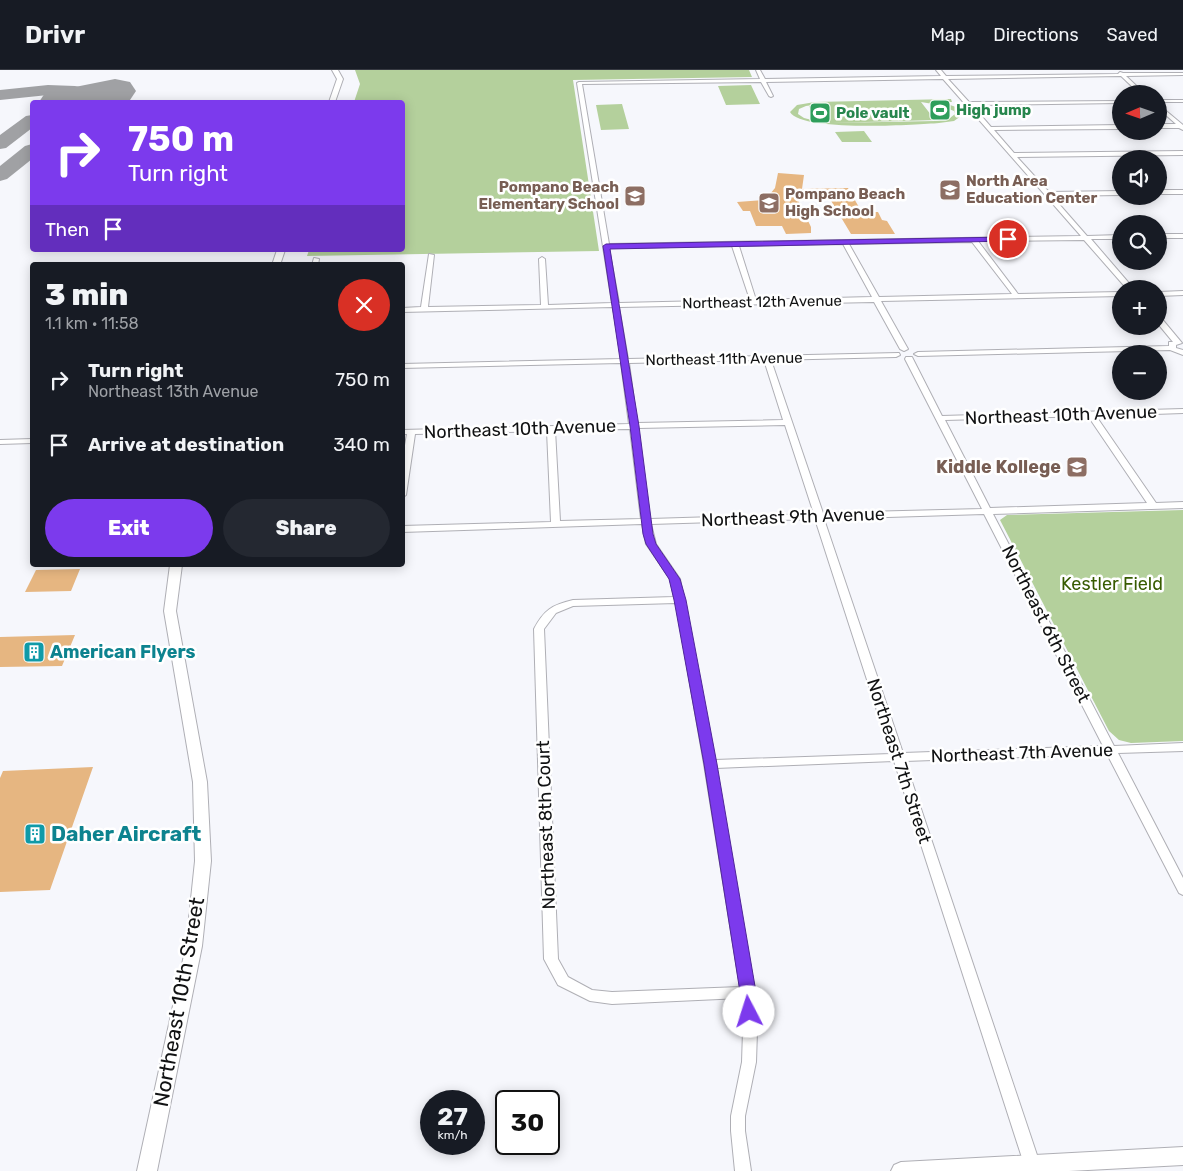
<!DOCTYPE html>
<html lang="en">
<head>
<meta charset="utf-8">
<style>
	:root { --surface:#171b24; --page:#242831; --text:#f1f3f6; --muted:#9ea1a6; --line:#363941; --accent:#7c3aed }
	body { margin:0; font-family:Rubik,sans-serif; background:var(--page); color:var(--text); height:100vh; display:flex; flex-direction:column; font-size:19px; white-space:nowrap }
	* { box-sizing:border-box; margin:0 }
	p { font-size:16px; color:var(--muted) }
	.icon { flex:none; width:28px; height:28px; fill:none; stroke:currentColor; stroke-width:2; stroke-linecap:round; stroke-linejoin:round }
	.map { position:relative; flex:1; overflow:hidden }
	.panel { position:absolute; left:30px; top:192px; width:375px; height:305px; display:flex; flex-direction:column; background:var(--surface); border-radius:5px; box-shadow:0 2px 12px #0003 }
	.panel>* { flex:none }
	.top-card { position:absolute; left:30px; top:30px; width:375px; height:152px; border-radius:5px; box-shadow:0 2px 12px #0003; background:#7c3aed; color:#fff; overflow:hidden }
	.needle { width:32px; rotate:268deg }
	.tools { position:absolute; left:1112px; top:15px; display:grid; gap:10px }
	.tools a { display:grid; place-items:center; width:55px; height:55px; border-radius:50%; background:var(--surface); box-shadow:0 2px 12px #0003; font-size:25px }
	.speed { position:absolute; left:420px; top:1020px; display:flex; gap:10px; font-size:25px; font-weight:700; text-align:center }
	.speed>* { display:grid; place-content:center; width:65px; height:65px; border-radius:50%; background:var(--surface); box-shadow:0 2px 12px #0003; line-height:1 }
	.speed small { font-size:12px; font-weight:400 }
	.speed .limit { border:2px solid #111; border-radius:8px; background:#fff; color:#111 }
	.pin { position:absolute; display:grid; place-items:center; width:42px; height:42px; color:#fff; margin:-21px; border:2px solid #fff; border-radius:50%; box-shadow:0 1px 5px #0007 }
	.me { position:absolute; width:55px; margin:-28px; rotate:355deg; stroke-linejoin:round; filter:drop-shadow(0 0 4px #0008) }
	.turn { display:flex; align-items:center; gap:18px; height:105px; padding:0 15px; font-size:22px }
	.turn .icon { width:65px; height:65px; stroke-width:2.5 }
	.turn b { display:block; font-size:35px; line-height:42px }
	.then { display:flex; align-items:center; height:48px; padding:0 15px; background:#0003; gap:10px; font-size:19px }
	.round { display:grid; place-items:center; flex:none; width:52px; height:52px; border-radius:26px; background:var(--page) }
	.summary { display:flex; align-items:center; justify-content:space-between; height:85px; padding:0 15px }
	h1 { font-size:30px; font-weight:800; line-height:38px }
	.action { display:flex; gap:10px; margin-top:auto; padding:10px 15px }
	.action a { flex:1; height:58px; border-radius:30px; background:var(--accent); color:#fff; font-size:20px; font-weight:800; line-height:58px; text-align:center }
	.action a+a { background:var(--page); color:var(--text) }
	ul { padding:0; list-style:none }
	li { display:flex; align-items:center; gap:15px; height:65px; padding:0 15px }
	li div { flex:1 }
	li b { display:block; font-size:19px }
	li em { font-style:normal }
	header { display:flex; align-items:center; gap:30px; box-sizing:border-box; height:70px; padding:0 25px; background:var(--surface); border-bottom:1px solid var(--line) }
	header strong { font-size:24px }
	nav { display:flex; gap:28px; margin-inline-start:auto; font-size:18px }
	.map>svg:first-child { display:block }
</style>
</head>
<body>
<header>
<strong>Drivr</strong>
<nav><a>Map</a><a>Directions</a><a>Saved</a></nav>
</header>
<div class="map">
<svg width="1183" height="1101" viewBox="0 0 1183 1101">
	<rect width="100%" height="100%" fill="#f6f7fc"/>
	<path fill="#b4d09c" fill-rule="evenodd" d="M 355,0 L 749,0 L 752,7 L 573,10 L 599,181 L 307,186 L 309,180 L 402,180 L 402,32 L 354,32 L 360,14 Z
		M 751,15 L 760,34 L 726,35 L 718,16 Z
		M 951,29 L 952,32 L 941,32 L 956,37 L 962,43 L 961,46 L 954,51 L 939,53 C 914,55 801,62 790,42 L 797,35 L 815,32 ZM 921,32 L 939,35 L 954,41 L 955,44 L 950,48 L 936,51 L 830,53 L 935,50 ZM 820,34 L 830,53 L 816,51 L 819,51 L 810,36 L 809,36 L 816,51 L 804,48 L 798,44 L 799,39 L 806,36 Z
		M 622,34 L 629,59 L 601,60 L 596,35 Z
		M 864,61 L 872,72 L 842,72 L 835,62 Z
		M 1183,440 L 1183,671 L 1131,673 L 1119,670 L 1109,661 L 1000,450 L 1007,445 Z"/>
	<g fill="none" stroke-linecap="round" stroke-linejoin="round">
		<path fill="#a0a1a4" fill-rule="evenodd" d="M 48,15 L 75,16 L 101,21 L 105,29 L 103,32 L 85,32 L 87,28 L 48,25 L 0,30 L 0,20 Z
			M 32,45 L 32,58 L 6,78 L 0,79 L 0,65 L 26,46 Z
			M 32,74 L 32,89 L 7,109 L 0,111 L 0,96 L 25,76 Z"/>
		<path fill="#a0a1a4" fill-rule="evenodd" d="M 115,9 L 130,12 L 136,21 L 130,30 L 119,32 L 39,32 L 45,23 Z"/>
	</g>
	<path fill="#e6b681" d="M 778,103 L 804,105 L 802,119 L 848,118 L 860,139 L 873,138 L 875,142 L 878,142 L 882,150 L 887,151 L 895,164 L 851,164 L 830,129 L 798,130 L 811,157 L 811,163 L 786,164 L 782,156 L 756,156 L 750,141 L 743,141 L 737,132 L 765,130 L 775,118 Z
		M 80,499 L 71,521 L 25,522 L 36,500 Z
		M 75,565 L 62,596 L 0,597 L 0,567 Z
		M 93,697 L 50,820 L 0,822 L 0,708 L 3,701 Z"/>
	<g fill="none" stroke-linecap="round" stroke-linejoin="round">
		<g stroke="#afafb5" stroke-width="2">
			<path id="minor" d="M 756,0 L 760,0 L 765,9 L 941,6 L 936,0 L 941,0 L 946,6 L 1118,4 L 1120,2 L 1123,3 L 1183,3 L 1183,5 L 1126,6 L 1145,24 L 1140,24 L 1121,6 L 948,9 L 969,32 L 1121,31 L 1121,33 L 972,35 L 991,57 L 1121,55 L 1121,59 L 994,60 L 1014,83 L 1183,81 L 1183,85 L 1017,87 L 1049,122 L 1121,121 L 1121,125 L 1052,126 L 1087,166 L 1121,165 L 1121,169 L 1091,169 L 1134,219 L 1127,219 L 1084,170 L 978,171 L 1018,224 L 1121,222 L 1121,226 L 881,231 L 908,279 L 904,281 L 900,279 L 874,232 L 619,237 L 628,289 L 899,283 L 900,285 L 896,287 L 771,290 L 823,443 L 982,439 L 905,289 L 906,287 L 912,287 L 913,289 L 942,346 L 1183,339 L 1183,343 L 1096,346 L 1156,433 L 1183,432 L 1183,438 L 993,444 L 1114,676 L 1183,673 L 1183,681 L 1118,683 L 1183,808 L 1183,825 L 1179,823 L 1107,684 L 905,691 L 1040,1094 L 1037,1099 L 1032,1101 L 1027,1099 L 1024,1094 L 894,691 L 716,698 L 755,922 L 757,961 L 756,992 L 745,1046 L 745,1061 L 751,1101 L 735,1101 L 731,1061 L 731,1046 L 742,992 L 743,961 L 741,928 L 612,934 L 590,931 L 558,915 L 544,889 L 534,559 C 544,540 552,535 573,530 L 674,527 L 670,509 L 646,474 L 642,454 L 402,462 L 402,456 L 551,452 L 547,361 L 415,364 L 406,425 L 402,428 L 402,392 L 407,364 L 402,364 L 402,360 L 629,354 L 621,293 L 402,298 L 402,294 L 621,289 L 613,237 L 402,242 L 402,238 L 421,237 L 429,184 L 434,185 L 428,237 L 541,235 L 539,189 L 542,187 L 545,189 L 548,235 L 612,233 L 577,13 L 579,12 L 760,9 ZM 943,9 L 1081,166 L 609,174 L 582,14 L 761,12 L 769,26 L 771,27 L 773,26 L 766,12 ZM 972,172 L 1012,224 L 879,227 L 849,174 ZM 843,174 L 872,227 L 756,230 L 739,176 ZM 732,176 L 750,230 L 619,233 L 609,178 ZM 764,290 L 783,350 L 637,353 L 629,293 ZM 1088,346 L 1147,433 L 990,438 L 945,350 ZM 785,355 L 814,444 L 650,449 L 638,358 ZM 630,359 L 641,449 L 560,451 L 555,360 ZM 984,444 L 1103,676 L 903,683 L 824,449 ZM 815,449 L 891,684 L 715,690 L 680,509 L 656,474 L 651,454 ZM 676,533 L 704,694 L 740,917 L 612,922 L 592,920 L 568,907 L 558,889 L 544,559 L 556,543 L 573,536 Z
				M 1159,30 L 1183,30 L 1183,32 L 1159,32 Z
				M 1159,35 L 1183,55 L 1183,60 L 1179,58 L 1159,58 L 1159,54 L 1176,54 L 1159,39 Z
				M 1159,120 L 1183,120 L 1183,124 L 1159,124 Z
				M 1159,164 L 1183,164 L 1183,168 L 1159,168 Z
				M 314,188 L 319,189 L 318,195 L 312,195 Z
				M 1183,221 L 1183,225 L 1159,226 L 1159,222 Z
				M 1159,249 L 1162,249 L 1182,273 L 1176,275 L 1176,278 L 1183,280 L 1183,285 L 1170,280 L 918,286 L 914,284 L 918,282 L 1169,276 L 1169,272 L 1173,272 L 1159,255 Z
				M 32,369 L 32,373 L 0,374 L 0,370 Z"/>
		</g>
		<g stroke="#afafb5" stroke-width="2">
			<path id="tertiary" d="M 332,0 L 338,0 L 343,9 L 335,32 L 329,32 L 337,9 Z
				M 277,180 L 285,180 L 280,195 L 272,195 Z
				M 170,495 L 182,495 L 176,541 L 207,712 L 211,791 L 202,876 L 157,1101 L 137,1101 L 186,876 L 195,791 L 193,712 L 164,541 Z
				M 1183,1077 L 1183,1095 L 1069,1101 L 891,1101 L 894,1095 L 901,1092 Z"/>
		</g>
		<use href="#minor" fill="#fff" fill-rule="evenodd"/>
		<use href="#tertiary" fill="#fff" fill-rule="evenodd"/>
	</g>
	<path fill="#7c3aed" stroke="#51269a" d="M 1008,167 L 1012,169 L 1011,171 L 610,179 L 639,356 L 653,464 L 656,474 L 680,509 L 686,530 L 717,694 L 756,922 L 757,942 L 755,946 L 749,948 L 744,946 L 741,942 L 740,922 L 704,694 L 674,530 L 669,509 L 646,474 L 643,464 L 630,356 L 603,176 L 606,174 Z"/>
	<defs>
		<g id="stadium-square" transform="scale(1.125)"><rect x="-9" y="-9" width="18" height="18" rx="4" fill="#2e9e5b" stroke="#fff"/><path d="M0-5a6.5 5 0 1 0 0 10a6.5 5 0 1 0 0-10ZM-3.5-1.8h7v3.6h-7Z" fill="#fff"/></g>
		<g id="school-square" transform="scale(1.125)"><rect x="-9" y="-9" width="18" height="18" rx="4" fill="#8d6e63" stroke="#fff"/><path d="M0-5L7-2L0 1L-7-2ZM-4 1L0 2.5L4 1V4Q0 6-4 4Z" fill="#fff"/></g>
		<g id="building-square" transform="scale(1.125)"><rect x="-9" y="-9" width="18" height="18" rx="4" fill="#0f9aa8" stroke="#fff"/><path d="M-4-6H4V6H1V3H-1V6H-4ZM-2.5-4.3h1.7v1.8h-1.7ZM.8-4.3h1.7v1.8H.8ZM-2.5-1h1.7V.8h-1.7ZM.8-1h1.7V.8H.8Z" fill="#fff"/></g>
	</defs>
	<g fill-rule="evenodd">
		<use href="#stadium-square" x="940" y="40"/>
		<use href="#stadium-square" x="820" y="43"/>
		<use href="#school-square" x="950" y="120"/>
		<use href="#school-square" x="635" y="126"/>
		<use href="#school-square" x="769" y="133"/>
		<use href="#school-square" x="1077" y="397"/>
		<use href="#building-square" x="34" y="582"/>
		<use href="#building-square" x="35" y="764"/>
	</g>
	<g text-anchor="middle" stroke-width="5" stroke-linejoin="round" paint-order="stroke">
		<g font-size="15" font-weight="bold" fill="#27864d" stroke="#fff" text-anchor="start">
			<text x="956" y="45">High jump</text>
			<text x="836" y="48">Pole vault</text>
		</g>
		<g font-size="15" font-weight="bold" fill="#785e54" stroke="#fff" text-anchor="start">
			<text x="966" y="116">North Area<tspan x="966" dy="17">Education Center</tspan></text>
			<text x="619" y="122" text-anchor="end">Pompano Beach<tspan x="619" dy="17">Elementary School</tspan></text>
			<text x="785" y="129">Pompano Beach<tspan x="785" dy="17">High School</tspan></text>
		</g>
		<g font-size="15" fill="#111213" stroke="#fff">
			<text transform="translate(762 232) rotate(-1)" y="5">Northeast 12th Avenue</text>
			<text transform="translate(724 289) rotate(-1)" y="5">Northeast 11th Avenue</text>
		</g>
		<g font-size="18" fill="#111213" stroke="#fff">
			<text transform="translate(1061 345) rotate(-2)" y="6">Northeast 10th Avenue</text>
			<text transform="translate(520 359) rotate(-2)" y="6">Northeast 10th Avenue</text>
			<text transform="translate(793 447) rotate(-2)" y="6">Northeast 9th Avenue</text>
			<text transform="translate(1046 554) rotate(63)" y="6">Northeast 6th Street</text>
			<text transform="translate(1022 683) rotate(-2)" y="6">Northeast 7th Avenue</text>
			<text transform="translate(899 691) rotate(72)" y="6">Northeast 7th Street</text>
			<text transform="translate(546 755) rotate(-92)" y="6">Northeast 8th Court</text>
		</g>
		<g font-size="18" font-weight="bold" fill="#785e54" stroke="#fff" text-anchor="end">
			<text x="1061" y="403">Kiddle Kollege</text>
		</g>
		<g font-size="18" fill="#375b00" stroke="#fff">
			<text x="1112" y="520">Kestler Field</text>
		</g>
		<g font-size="18" font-weight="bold" fill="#0d838f" stroke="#fff" text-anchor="start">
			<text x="50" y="588">American Flyers</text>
		</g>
		<g font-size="21" font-weight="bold" fill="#0d838f" stroke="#fff" text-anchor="start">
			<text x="51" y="771">Daher Aircraft</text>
		</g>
		<g font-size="21" fill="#111213" stroke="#fff">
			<text transform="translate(179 932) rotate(-80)" y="7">Northeast 10th Street</text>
		</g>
	</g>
</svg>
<div class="tools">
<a><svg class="needle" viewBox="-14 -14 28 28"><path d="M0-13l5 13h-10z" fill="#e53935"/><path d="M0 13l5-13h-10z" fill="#9ea1a6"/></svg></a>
<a><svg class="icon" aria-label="sound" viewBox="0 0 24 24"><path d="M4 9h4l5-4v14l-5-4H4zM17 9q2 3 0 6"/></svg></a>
<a><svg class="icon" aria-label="search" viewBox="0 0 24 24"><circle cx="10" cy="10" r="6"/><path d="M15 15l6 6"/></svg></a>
<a>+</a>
<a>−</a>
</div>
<div class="speed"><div>27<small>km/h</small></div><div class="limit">30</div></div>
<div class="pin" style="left:1008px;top:169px;background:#d93025"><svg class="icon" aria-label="arrive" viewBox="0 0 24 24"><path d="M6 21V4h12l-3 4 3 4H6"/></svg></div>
<svg class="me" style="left:749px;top:942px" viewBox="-20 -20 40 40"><circle r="19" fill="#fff"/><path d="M0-13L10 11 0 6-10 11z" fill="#7c3aed"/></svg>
<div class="top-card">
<div class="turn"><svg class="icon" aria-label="right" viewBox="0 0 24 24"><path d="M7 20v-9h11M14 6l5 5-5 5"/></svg><div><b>750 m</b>Turn right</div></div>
<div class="then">Then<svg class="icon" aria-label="arrive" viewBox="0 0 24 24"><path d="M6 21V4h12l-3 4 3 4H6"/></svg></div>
</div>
<section class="panel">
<div class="summary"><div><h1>3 min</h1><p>1.1 km · 11:58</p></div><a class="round" style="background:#d93025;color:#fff"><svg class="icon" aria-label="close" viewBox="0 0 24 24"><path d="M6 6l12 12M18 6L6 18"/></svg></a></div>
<ul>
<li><svg class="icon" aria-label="right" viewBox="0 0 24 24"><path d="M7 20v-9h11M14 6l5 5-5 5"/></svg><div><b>Turn right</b><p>Northeast 13th Avenue</p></div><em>750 m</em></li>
<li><svg class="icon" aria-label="arrive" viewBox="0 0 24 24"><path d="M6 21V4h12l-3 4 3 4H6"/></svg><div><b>Arrive at destination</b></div><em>340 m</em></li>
</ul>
<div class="action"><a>Exit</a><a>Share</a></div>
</section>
</div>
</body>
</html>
